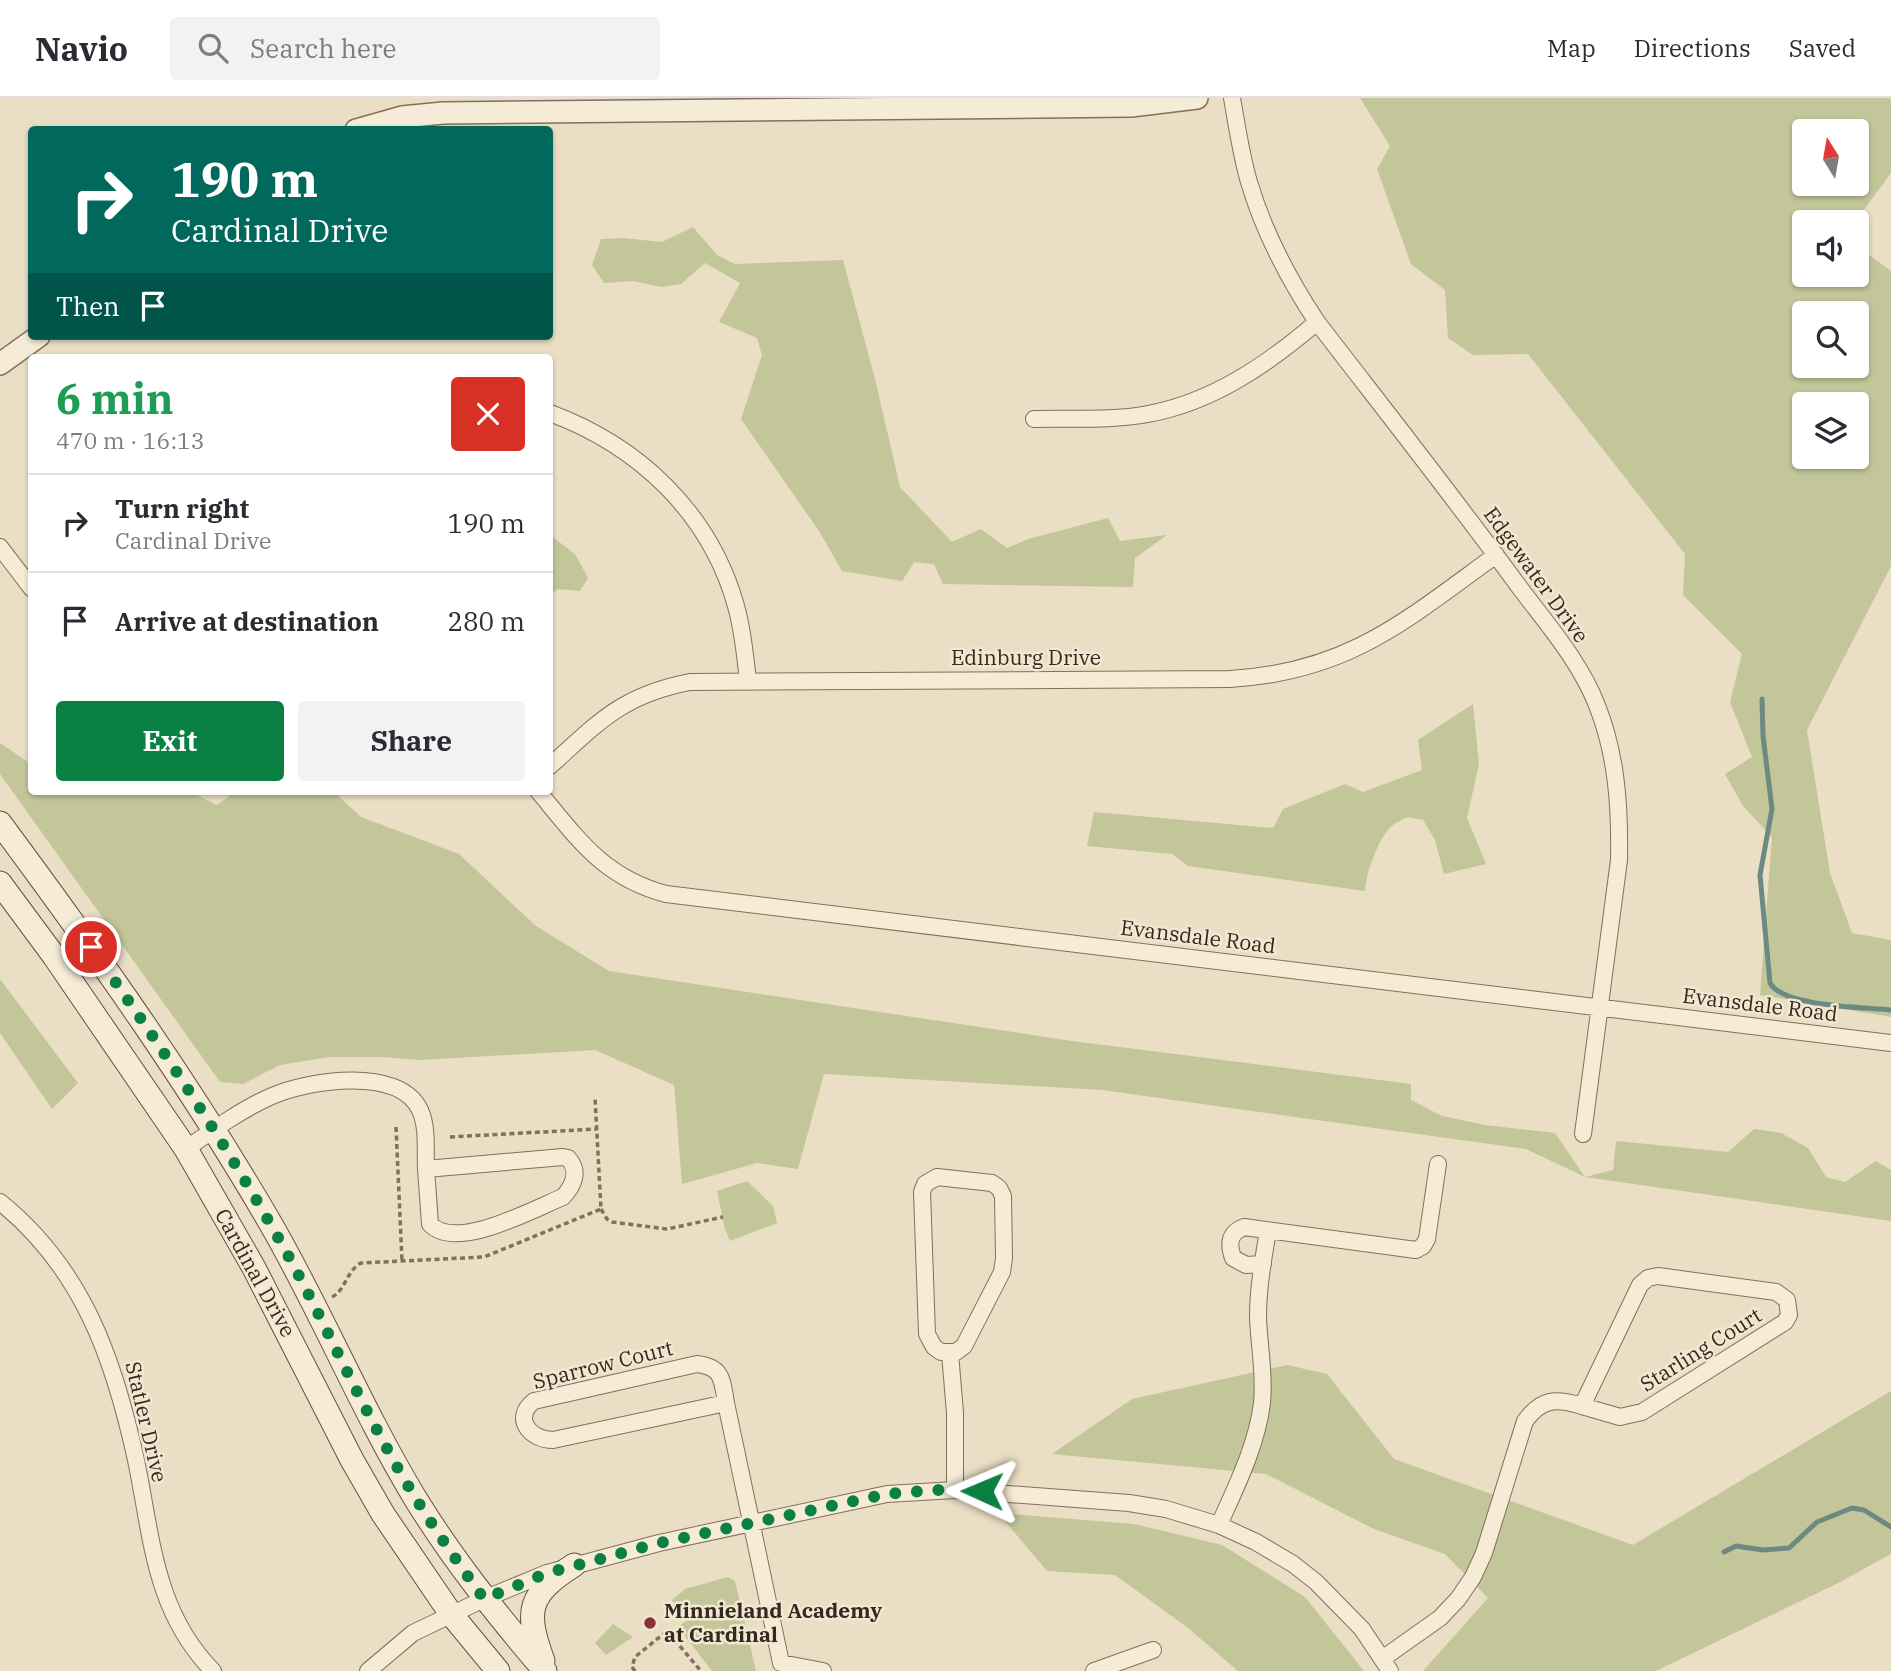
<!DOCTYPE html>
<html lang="en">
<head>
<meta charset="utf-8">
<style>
	:root { --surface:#fff; --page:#f2f2f3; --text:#2b2b33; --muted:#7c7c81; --line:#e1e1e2; --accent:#0b8043 }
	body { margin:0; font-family:"IBM Plex Serif",serif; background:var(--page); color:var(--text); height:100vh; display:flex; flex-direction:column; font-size:26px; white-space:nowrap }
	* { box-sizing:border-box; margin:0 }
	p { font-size:23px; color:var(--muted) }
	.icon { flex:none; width:38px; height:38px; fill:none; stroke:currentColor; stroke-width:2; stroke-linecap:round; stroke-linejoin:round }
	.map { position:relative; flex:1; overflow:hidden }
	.drawer { position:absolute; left:28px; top:256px; width:525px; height:441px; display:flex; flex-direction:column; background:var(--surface); border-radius:7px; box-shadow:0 2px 5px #0004 }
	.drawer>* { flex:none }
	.banner { position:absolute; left:28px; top:28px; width:525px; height:214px; border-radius:7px; box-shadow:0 2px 5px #0004; background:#00695c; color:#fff; overflow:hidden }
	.needle { width:46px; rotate:349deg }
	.tools { position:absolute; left:1792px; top:21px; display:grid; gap:14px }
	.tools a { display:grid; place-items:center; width:77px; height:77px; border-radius:7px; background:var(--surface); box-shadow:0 2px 5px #0004; font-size:35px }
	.pin { position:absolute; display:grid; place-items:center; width:60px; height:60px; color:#fff; margin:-30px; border:4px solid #fff; border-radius:50%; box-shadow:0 2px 7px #0007 }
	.me { position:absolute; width:77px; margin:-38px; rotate:271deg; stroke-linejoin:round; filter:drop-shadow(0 0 5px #0008) }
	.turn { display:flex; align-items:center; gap:24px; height:147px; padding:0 28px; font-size:32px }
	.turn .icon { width:91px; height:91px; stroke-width:2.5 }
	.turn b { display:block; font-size:49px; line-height:60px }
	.then { display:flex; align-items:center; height:66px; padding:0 28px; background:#0003; gap:14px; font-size:26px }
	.round { display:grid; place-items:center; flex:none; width:74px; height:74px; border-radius:7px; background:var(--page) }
	.head { display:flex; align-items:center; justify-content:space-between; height:119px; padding:0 28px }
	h1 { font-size:42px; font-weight:700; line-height:52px; color:#1e9e55 }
	.action { display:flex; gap:14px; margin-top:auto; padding:14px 28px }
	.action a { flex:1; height:80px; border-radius:7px; background:var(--accent); color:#fff; font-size:28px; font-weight:700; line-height:80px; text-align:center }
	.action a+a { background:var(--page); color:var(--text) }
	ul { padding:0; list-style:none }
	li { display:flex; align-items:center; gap:21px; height:98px; padding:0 28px; border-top:2px solid var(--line) }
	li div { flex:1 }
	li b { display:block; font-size:26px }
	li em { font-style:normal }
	header { display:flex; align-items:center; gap:42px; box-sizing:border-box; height:98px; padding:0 35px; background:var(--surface); border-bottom:2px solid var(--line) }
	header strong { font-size:33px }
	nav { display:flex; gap:38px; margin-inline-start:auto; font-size:24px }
	.search { width:490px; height:63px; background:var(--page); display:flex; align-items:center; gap:18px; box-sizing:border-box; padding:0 24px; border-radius:7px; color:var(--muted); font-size:26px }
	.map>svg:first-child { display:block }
</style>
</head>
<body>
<header>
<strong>Navio</strong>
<div class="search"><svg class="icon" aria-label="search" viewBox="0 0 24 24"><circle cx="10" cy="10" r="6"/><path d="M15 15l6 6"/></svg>Search here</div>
<nav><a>Map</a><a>Directions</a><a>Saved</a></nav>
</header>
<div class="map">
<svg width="1891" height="1573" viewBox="0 0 1891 1573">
	<rect width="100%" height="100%" fill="#eadec4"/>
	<path fill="#c2c699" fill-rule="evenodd" d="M 1360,0 L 1889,0 L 1891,2 L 1891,75 L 1855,124 L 1804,124 L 1804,177 L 1857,177 L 1857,148 L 1891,173 L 1891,468 L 1807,632 L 1830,775 L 1852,835 L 1891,842 L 1891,919 L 1760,897 L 1772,739 L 1743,708 L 1725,676 L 1752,659 L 1730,604 L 1742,556 L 1683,497 L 1685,456 L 1528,256 L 1473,257 L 1448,240 L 1445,192 L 1411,166 L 1377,71 L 1390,48 ZM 1857,33 L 1857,86 L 1804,86 L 1804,33 ZM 1804,215 L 1857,215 L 1857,268 L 1804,268 ZM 1804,306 L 1857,306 L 1857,359 L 1804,359 Z
		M 693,129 L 717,157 L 735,166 L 843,162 L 875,281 L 900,389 L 952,444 L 981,431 L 1007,450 L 1028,441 L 1108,420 L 1120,443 L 1167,437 L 1135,460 L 1133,489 L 943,486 L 934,466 L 914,464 L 902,483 L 842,473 L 819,433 L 741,321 L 762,257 L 757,240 L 719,224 L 740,185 L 705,165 L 681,186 L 661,189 L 633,183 L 604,185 L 592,167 L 601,141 L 623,140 L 662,144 Z
		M 550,437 L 575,456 L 588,480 L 580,493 L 558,491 L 550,497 Z
		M 1473,606 L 1479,666 L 1467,720 L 1486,766 L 1444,776 L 1435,742 L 1423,722 L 1408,719 C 1403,721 1397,724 1393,727 C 1380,736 1365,777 1365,793 L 1188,768 L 1172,756 L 1087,748 L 1094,714 L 1273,730 L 1283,711 L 1345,686 L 1363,694 L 1422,672 L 1418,642 Z
		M 0,645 L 31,666 L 32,693 L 189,693 L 217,707 L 236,693 L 333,693 L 361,719 L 459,756 L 536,828 L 609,873 L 1072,943 L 1411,986 L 1411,1002 L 1442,1018 L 1485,1027 L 1555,1035 L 1585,1079 L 1613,1072 L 1616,1043 L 1728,1054 L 1754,1031 L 1781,1035 L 1808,1050 L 1826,1079 L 1845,1084 L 1876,1063 L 1891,1072 L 1891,1123 L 1585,1079 L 1526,1051 L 1102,992 L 824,976 L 798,1071 L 757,1065 L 682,1086 L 674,987 L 595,952 L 420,962 L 380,959 L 329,959 L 280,967 L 243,986 L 220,984 L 0,676 Z
		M 0,881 L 78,985 L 52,1011 L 0,935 Z
		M 747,1083 L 773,1108 L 777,1125 L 730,1143 L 725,1131 L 717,1093 Z
		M 1287,1267 L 1327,1276 L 1394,1361 L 1633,1447 L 1891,1293 L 1891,1456 L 1836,1486 L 1656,1573 L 1423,1573 L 1488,1500 L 1445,1456 L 1374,1431 L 1266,1376 L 1052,1356 L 1132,1301 Z
		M 998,1415 L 1134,1426 L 1222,1447 L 1305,1499 L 1364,1573 L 1238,1573 L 1188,1530 L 1115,1477 L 1047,1473 Z
		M 728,1479 L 735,1483 L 756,1573 L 712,1573 L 678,1529 L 687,1522 L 672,1502 L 685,1491 Z
		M 613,1526 L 633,1539 L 606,1557 L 595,1545 Z"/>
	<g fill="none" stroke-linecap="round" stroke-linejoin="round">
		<path stroke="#6d8a82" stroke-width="5" d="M 1762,601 L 1763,638 L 1772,711 L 1760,777 L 1770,885 C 1783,909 1864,909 1891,912
			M 1724,1454 L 1736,1448 L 1763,1452 L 1789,1450 L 1817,1424 L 1852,1410 L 1864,1412 L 1891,1429"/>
		<g stroke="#82705c" stroke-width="18">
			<path id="minor" d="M 1232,0 C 1237,28 1241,57 1249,84 C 1264,135 1288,180 1317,224 C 1384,311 1452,397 1517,486 C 1546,525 1581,564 1598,610 C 1617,659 1620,711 1619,762 L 1583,1036
				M 550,315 C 639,348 710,415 736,508 C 743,532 745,558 748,582
				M 1034,321 C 1072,320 1111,323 1148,316 C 1213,304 1268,266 1317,224
				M 0,449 L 32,491
				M 550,668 C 599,624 622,597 690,584 L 1230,581 C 1348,574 1405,523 1496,457
				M 538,693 C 578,741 603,779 666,796 L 1891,945
				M 186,1051 C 213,1032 242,1011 272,998 C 309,982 399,968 420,1012 C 428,1029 425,1052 426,1071
				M 563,1059 L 568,1060 C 580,1073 574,1087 563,1099 C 533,1111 456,1154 430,1126 L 426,1071 Z
				M 937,1079 L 992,1085 L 999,1090 L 1003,1098 L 1004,1160 L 1002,1174 L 964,1248 L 956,1254 L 941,1254 L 934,1249 L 927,1236 L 922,1094 L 925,1086 Z
				M 0,1104 C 83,1171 114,1261 136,1362 C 152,1439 154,1513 213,1573
				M 1263,1166 L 1246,1167 L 1233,1160 C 1228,1146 1229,1135 1244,1129 L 1416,1152 L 1423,1148 L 1427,1141 L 1438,1066
				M 1658,1178 L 1776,1194 L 1787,1202 L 1789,1217 L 1785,1224 L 1642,1314 L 1620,1319 L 1582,1308 L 1640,1187 L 1648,1180 Z
				M 950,1255 L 955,1315 L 955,1392
				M 697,1266 C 723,1269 722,1282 726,1305 L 553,1342 C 530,1342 512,1320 534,1303 Z
				M 726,1305 L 781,1565 L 823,1573
				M 1219,1427 C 1236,1389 1257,1347 1262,1305 C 1265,1276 1259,1248 1258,1219 C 1258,1190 1263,1162 1268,1133
				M 1382,1561 L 1440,1520 L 1458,1501 L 1473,1479 L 1484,1455 L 1525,1323 C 1542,1300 1556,1300 1582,1308
				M 368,1573 L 413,1535 L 484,1501 L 547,1475 L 659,1445 L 887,1396 L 955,1392 L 1129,1405 L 1166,1411 L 1219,1427 L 1256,1444 L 1293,1466 L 1316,1484 L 1362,1531 L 1390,1573
				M 1094,1573 L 1153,1552"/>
		</g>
		<g stroke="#82705c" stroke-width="24">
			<path id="tertiary" d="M 356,32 L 402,19 L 443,15 L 1131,8 L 1197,0
				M 0,266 L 39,238"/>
		</g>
		<g stroke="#64513f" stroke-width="25">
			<path id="secondary" d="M 0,725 C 97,856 191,988 272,1128 C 323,1217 362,1312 415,1400 C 453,1462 498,1518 545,1573
				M 0,785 L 54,858 L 186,1051 L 254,1170 L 352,1362 L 383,1416 L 451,1516 L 498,1573
				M 543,1563 C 525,1513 527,1497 574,1467"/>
		</g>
		<path stroke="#82705c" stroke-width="3.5" stroke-dasharray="5 3.5" stroke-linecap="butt" d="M 396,1029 L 402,1163
			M 450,1039 L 597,1031
			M 601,1111 L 607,1121 L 612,1124 L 667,1131 L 723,1119
			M 332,1199 C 346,1192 346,1173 361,1165 L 484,1159 L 601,1111 L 595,1000
			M 635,1573 L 632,1569 L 635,1559 L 667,1533 L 701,1573"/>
		<use href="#minor" stroke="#f5ebd6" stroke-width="16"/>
		<use href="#tertiary" stroke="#f5ebd6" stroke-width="21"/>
		<use href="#secondary" stroke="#f5ebd6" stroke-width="23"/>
	</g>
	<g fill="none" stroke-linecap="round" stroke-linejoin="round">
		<path stroke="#0b8043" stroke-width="12" stroke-dasharray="0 21.6" d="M 91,849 C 155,940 217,1032 272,1129 C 313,1199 345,1274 384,1345 C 413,1400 448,1451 484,1501 L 547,1475 L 574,1468 L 659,1445 L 887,1396 L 934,1392 L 982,1393"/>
	</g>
	<circle fill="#8c3234" stroke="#f2e8d2" stroke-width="2.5" cx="650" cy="1525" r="7"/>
	<g text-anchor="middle" stroke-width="5" stroke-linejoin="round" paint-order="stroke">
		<g font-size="21" fill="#34281f" stroke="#f2e8d2">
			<text transform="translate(1536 477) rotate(54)" y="7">Edgewater Drive</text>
			<text x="1026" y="567">Edinburg Drive</text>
			<text transform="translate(1198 839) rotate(7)" y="7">Evansdale Road</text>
			<text transform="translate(1760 907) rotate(7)" y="7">Evansdale Road</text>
			<text transform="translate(255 1175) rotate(61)" y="7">Cardinal Drive</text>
			<text transform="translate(1701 1252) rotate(-32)" y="7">Starling Court</text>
			<text transform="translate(603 1267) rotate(-14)" y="7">Sparrow Court</text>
			<text transform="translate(146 1324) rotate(77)" y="7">Statler Drive</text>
		</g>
		<g font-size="21" font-weight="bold" fill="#34281f" stroke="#f2e8d2" text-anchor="start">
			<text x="664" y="1520">Minnieland Academy<tspan x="664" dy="24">at Cardinal</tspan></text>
		</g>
	</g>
</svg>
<div class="tools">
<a><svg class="needle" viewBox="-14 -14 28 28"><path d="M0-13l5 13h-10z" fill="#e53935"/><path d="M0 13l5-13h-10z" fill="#7c7c81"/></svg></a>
<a><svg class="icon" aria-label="sound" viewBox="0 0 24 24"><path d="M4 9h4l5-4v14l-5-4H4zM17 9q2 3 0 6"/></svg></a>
<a><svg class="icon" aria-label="search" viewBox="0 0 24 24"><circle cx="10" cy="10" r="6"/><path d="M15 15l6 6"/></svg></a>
<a><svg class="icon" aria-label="layers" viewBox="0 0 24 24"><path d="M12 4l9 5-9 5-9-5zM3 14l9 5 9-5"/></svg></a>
</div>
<div class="pin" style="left:91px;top:849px;background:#d93025"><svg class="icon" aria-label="arrive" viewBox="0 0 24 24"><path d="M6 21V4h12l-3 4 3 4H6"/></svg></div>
<svg class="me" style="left:982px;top:1393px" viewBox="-20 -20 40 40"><path d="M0-17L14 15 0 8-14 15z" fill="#0b8043" stroke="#fff" stroke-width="4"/></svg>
<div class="banner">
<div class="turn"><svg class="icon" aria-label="right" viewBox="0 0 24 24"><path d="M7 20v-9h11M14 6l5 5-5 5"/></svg><div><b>190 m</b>Cardinal Drive</div></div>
<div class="then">Then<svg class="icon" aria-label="arrive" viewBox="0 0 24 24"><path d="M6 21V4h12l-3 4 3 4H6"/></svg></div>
</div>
<section class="drawer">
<div class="head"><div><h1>6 min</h1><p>470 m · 16:13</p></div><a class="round" style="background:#d93025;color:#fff"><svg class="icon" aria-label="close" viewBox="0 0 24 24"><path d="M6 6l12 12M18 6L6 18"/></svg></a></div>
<ul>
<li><svg class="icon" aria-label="right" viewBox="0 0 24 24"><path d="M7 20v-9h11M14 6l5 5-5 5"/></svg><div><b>Turn right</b><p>Cardinal Drive</p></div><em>190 m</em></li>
<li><svg class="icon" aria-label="arrive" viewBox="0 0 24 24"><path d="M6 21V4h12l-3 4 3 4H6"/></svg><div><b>Arrive at destination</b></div><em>280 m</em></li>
</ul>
<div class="action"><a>Exit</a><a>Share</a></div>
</section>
</div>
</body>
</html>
